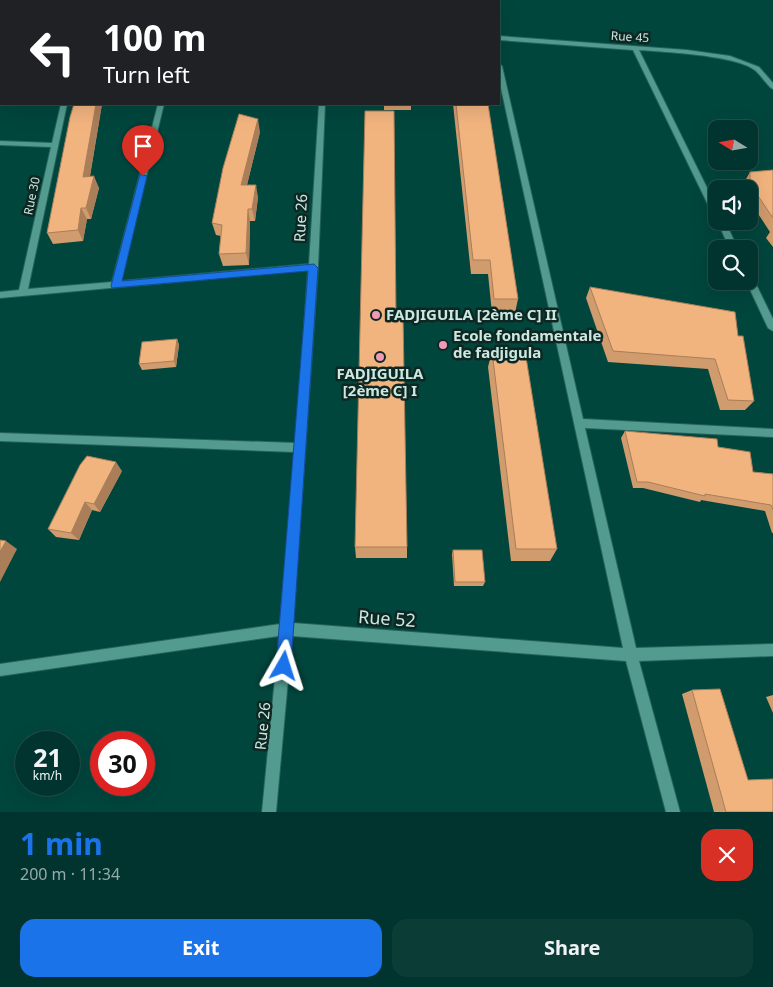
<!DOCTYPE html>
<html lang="en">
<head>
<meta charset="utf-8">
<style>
	:root { --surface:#01342e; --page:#0b3c36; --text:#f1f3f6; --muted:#96aaaa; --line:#234f4a; --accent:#1a73e8 }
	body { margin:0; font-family:"Noto Sans",sans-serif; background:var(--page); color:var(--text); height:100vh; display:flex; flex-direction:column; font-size:19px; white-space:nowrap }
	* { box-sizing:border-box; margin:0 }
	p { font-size:16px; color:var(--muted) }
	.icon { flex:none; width:28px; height:28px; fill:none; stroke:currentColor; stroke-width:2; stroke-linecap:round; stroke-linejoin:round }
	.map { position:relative; height:812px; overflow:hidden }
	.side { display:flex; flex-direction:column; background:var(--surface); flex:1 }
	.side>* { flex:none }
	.banner { position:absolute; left:0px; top:0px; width:500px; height:105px; box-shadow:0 5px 20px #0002,0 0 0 1px var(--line); background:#202124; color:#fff; overflow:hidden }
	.needle { width:32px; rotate:281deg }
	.buttons { position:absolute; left:708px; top:120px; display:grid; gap:10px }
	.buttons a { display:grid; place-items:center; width:50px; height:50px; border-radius:10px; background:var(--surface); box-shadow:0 5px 20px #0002,0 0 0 1px var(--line); font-size:25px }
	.speed { position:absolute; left:15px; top:731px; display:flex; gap:10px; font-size:25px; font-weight:700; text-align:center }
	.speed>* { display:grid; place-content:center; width:65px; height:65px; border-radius:50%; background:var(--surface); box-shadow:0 5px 20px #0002,0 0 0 1px var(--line); line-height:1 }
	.speed small { font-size:12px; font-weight:400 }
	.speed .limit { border:8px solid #d22; background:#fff; color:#111 }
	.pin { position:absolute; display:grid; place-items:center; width:42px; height:42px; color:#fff; margin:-51px -21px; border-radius:50% 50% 50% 0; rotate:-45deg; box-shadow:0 0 5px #0007 }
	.pin .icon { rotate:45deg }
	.me { position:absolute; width:55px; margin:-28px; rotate:6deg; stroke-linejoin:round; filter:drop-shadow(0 0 4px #0008) }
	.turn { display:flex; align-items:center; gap:18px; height:105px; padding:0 20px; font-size:22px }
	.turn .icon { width:65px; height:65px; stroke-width:2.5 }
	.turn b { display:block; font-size:35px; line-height:42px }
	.round { display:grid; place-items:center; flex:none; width:52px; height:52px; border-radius:15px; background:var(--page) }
	.overview { display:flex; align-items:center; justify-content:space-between; height:85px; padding:0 20px }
	h1 { font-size:30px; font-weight:700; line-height:38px; color:var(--accent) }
	.action { display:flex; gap:10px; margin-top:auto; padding:10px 20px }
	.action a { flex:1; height:58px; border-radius:15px; background:var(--accent); color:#fff; font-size:20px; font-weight:700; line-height:58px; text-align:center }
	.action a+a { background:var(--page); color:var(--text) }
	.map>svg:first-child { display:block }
</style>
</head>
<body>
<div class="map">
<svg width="773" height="812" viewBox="0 0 773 812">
	<rect width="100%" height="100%" fill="#01463d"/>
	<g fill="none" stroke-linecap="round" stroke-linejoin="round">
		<g stroke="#25635b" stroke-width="2">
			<path id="minor" d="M 24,0 L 41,0 L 42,1 L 25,1 Z
				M 326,0 L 332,0 L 332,1 L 326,1 Z
				M 485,0 L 491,0 L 491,1 L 485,1 Z
				M 499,36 L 687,50 L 730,56 L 759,67 L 773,83 L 773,89 L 771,88 C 766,83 761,76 756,71 C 738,55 664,52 639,50 L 716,206 L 716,216 L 712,213 L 633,50 L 499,40 Z
				M 0,49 L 1,49 L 1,54 L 0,54 Z
				M 499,64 L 502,66 L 583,419 L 773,429 L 773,437 L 585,428 L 636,648 L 773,644 L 773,656 L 639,661 L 680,812 L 666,812 L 626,661 L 292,636 L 276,812 L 262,812 L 279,636 L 0,676 L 0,664 L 280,624 L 295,452 L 0,441 L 0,433 L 296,443 L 308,270 L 0,298 L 0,292 L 19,290 L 51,147 L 0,145 L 0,141 L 52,143 L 61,104 L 67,104 L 28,289 L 112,282 L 158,104 L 164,104 L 121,281 L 309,264 L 319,104 L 325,104 L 318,267 L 293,623 L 623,648 L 499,79 Z
				M 717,221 L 725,221 L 738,249 L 730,249 Z
				M 749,275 L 753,278 L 773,319 L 773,331 L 768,328 L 746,281 L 749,281 Z"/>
		</g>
		<use href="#minor" fill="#549b8f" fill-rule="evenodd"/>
	</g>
	<path fill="#d09b6d" d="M 74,104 L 102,104 L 90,176 L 99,188 L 91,219 L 87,219 L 83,241 L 53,244 L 47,233 Z
		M 384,104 L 411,104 L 411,110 L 384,110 Z
		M 453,104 L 488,104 L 518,299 L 515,313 L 492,313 L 488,274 L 471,274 Z
		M 260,132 L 247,185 L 258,197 L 255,221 L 250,221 L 249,265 L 223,266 L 219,254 L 221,236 L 216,235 L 212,223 Z
		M 773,170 L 773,247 L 766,238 L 770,232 L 749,200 L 749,189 L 745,189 L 745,181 L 750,172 Z
		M 590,287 L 738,336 L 754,401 L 745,410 L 720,410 L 708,369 L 608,362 L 586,298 Z
		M 396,316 L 407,547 L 407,558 L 356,558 L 355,547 Z
		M 177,339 L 179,345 L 176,367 L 142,370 L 139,364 Z
		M 492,351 L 557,549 L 550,561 L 511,561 L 488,367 Z
		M 625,431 L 718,447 L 753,472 L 773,474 L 773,533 L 772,533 L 765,511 L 701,500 L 700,502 L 643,488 L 633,488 L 621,438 Z
		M 122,471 L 100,512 L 92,510 L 79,540 L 56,537 L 48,529 Z
		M 453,550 L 485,582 L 483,586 L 454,586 L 452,554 Z
		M 692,690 L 748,780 L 773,812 L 714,812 L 682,694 Z
		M 773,695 L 773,713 L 766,697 Z"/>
	<path fill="#a97e59" d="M 96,104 L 102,104 L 88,188 L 83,177 Z
		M 258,119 L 260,132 L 244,197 L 241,185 Z
		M 94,176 L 99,188 L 91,219 L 86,208 Z
		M 256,185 L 258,197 L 255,221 L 252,209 Z
		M 81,208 L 87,219 L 83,241 L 78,230 Z
		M 248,209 L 250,221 L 249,265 L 246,253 Z
		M 177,339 L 179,345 L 176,367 L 174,361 Z
		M 116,462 L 122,471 L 100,512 L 94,504 Z
		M 85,502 L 92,510 L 79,540 L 71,533 Z
		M 6,541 L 17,549 L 0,582 L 0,552 Z"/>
	<path fill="#f2b47f" stroke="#a97e59" d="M 74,104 L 96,104 L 83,177 L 94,176 L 86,208 L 81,208 L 78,230 L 47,233 L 70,117 Z
		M 456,104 L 488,104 L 518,299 L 494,299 L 490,260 L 473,260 Z
		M 365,111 L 394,111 L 396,316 L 403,316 L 407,547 L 355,547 Z
		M 239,114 L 258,119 L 241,185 L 256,185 L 252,209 L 248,209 L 246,253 L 219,254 L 222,225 L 212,223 L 223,168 Z
		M 773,170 L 773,218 L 750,184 L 750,172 Z
		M 590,287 L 735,312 L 738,336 L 743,336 L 754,401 L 728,400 L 715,359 L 613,351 Z
		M 177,339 L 174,361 L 139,364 L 142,342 Z
		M 492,351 L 525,351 L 557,549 L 516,549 Z
		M 625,431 L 717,439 L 718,447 L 750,452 L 753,472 L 773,474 L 773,510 L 771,505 L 705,494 L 705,496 L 648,482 L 637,482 Z
		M 87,456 L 116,462 L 94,504 L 85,502 L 71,533 L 48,529 L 80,465 Z
		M 0,540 L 6,541 L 0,552 Z
		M 453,550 L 482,550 L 485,582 L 455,582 Z
		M 720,689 L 748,780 L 773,779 L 773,812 L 726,812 L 692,690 Z"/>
	<path fill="#1a73e8" stroke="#114b97" d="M 140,174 L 147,176 L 122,281 L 314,264 L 318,268 L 291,666 L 289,671 L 284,673 L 279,671 L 276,666 L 308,271 L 112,288 L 111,286 Z"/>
	<g fill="#f19ab3" stroke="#0f2723" stroke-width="2">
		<circle cx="376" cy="315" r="5"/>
		<circle cx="443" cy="345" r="5"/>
		<circle cx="380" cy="357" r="5"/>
	</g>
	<g text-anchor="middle" stroke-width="5" stroke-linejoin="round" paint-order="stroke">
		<g font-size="12" fill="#cbe8e1" stroke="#0f2723">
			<text transform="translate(630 37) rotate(4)" y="4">Rue 45</text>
			<text transform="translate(32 196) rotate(-78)" y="4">Rue 30</text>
		</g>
		<g font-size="15" fill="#cbe8e1" stroke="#0f2723">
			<text transform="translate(301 218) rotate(-87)" y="5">Rue 26</text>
			<text transform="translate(263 726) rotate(-84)" y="5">Rue 26</text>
		</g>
		<g font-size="15" font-weight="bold" fill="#cbe8e1" stroke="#0f2723" text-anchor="start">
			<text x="386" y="320">FADJIGUILA [2ème C] II</text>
			<text x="453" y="341">Ecole fondamentale<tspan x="453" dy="17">de fadjigula</tspan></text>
			<text x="380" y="379" text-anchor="middle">FADJIGUILA<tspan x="380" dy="17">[2ème C] I</tspan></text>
		</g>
		<g font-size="18" fill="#cbe8e1" stroke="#0f2723">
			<text transform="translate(387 619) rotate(4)" y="6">Rue 52</text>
		</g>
	</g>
</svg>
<div class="buttons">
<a><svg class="needle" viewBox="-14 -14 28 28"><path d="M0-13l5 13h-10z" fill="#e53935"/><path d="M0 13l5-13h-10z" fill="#96aaaa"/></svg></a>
<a><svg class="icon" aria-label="sound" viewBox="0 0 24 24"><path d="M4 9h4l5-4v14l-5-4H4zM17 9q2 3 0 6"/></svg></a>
<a><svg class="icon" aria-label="search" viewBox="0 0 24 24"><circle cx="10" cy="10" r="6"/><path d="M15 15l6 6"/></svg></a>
</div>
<div class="speed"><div>21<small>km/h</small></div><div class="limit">30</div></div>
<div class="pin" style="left:143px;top:176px;background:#d93025"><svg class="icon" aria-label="arrive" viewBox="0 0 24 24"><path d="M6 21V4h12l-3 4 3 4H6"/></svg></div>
<svg class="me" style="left:284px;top:666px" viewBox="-20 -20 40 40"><path d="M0-17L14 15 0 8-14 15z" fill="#1a73e8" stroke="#fff" stroke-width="4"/></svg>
<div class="banner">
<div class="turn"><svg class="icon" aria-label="left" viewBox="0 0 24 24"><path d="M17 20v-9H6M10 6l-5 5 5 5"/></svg><div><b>100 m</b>Turn left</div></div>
</div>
</div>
<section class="side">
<div class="overview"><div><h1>1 min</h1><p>200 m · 11:34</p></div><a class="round" style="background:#d93025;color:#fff"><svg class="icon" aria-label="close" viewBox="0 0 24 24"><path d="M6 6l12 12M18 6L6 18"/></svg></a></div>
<div class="action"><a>Exit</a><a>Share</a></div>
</section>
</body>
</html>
